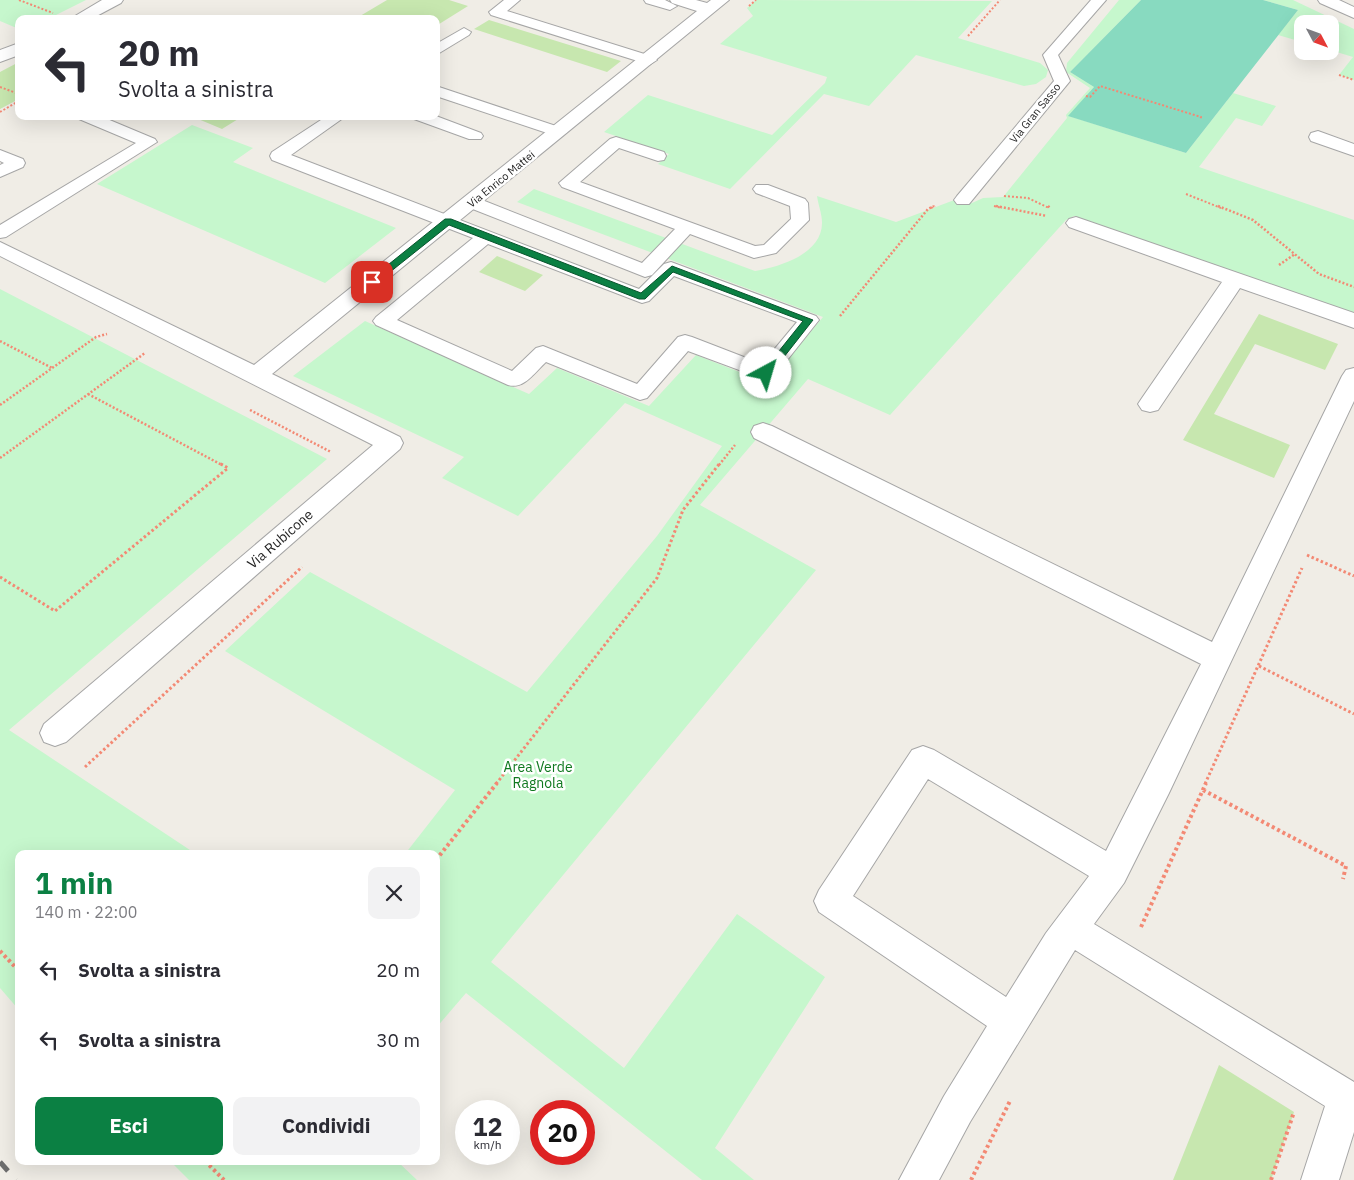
<!DOCTYPE html>
<html lang="it">
<head>
<meta charset="utf-8">
<style>
	:root { --surface:#fff; --page:#f2f2f3; --text:#2b2b33; --muted:#7c7c81; --accent:#0b8043 }
	body { margin:0; font-family:"IBM Plex Sans",sans-serif; background:var(--page); color:var(--text); height:100vh; display:flex; flex-direction:column; font-size:19px; white-space:nowrap }
	* { box-sizing:border-box; margin:0 }
	p { font-size:16px; color:var(--muted) }
	.icon { flex:none; width:28px; height:28px; fill:none; stroke:currentColor; stroke-width:2; stroke-linecap:round; stroke-linejoin:round }
	.map { position:relative; flex:1; overflow:hidden }
	.sheet { position:absolute; left:15px; top:850px; width:425px; height:315px; display:flex; flex-direction:column; background:var(--surface); border-radius:10px; box-shadow:0 5px 20px #0002 }
	.sheet>* { flex:none }
	.top-card { position:absolute; left:15px; top:15px; width:425px; height:105px; border-radius:10px; box-shadow:0 5px 20px #0002; background:#fff; color:var(--text); overflow:hidden }
	.needle { width:32px; rotate:131deg }
	.controls { position:absolute; left:1294px; top:15px; display:grid; gap:10px }
	.controls a { display:grid; place-items:center; width:45px; height:45px; border-radius:10px; background:var(--surface); box-shadow:0 5px 20px #0002; font-size:25px }
	.speed { position:absolute; left:455px; top:1100px; display:flex; gap:10px; font-size:25px; font-weight:700; text-align:center }
	.speed>* { display:grid; place-content:center; width:65px; height:65px; border-radius:50%; background:var(--surface); box-shadow:0 5px 20px #0002; line-height:1 }
	.speed small { font-size:12px; font-weight:400 }
	.speed .limit { border:8px solid #d22; background:#fff; color:#111 }
	.pin { position:absolute; display:grid; place-items:center; width:42px; height:42px; color:#fff; margin:-21px; border-radius:10px; box-shadow:0 2px 8px #0006 }
	.me { position:absolute; width:55px; margin:-28px; rotate:39deg; stroke-linejoin:round; filter:drop-shadow(0 0 4px #0008) }
	.turn { display:flex; align-items:center; gap:18px; height:105px; padding:0 20px; font-size:22px }
	.turn .icon { width:65px; height:65px; stroke-width:2.5 }
	.turn b { display:block; font-size:35px; line-height:42px }
	.round { display:grid; place-items:center; flex:none; width:52px; height:52px; border-radius:10px; background:var(--page) }
	.headline { display:flex; align-items:center; justify-content:space-between; height:85px; padding:0 20px }
	h1 { font-size:30px; font-weight:800; line-height:38px; color:var(--accent) }
	.button { display:flex; gap:10px; margin-top:auto; padding:10px 20px }
	.button a { flex:1; height:58px; border-radius:10px; background:var(--accent); color:#fff; font-size:20px; font-weight:800; line-height:58px; text-align:center }
	.button a+a { background:var(--page); color:var(--text) }
	ul { padding:0; list-style:none }
	li { display:flex; align-items:center; gap:15px; height:70px; padding:0 20px }
	li div { flex:1 }
	li b { display:block; font-size:19px }
	li em { font-style:normal }
	.map>svg:first-child { display:block }
</style>
</head>
<body>
<div class="map">
<svg width="1354" height="1180" viewBox="0 0 1354 1180">
	<rect width="100%" height="100%" fill="#f0ede6"/>
	<path fill="#c7e7af" d="M 387,0 L 449,0 L 468,6 L 436,26 L 436,19 L 410,19 L 398,15 L 391,19 L 355,19 Z
		M 489,20 L 621,61 L 607,72 L 474,29 Z
		M 19,62 L 19,99 L 0,109 L 0,72 Z
		M 191,116 L 243,116 L 222,129 Z
		M 497,256 L 543,275 L 525,291 L 479,272 Z
		M 1259,314 L 1338,344 L 1325,370 L 1255,344 L 1214,414 L 1290,445 L 1274,478 L 1183,440 Z
		M 1219,1065 L 1294,1112 L 1271,1180 L 1173,1180 Z"/>
	<path fill="#c6f7cd" d="M 0,0 L 86,0 L 48,19 L 19,19 L 19,29 L 0,21 Z
		M 756,0 L 992,1 L 958,38 L 1040,63 L 1048,70 L 1046,77 L 1036,84 L 1024,86 L 916,55 L 869,106 L 824,94 L 730,189 L 658,164 L 669,154 L 604,132 L 648,95 L 772,135 L 825,83 L 827,77 L 720,44 L 753,16 L 747,8 Z
		M 1119,0 L 1141,0 L 1070,72 L 1094,87 L 1069,116 L 1186,153 L 1233,93 L 1276,106 L 1262,126 L 1236,118 L 1199,167 L 1354,220 L 1354,314 L 1074,216 L 1066,220 L 890,415 L 808,379 L 700,505 L 816,570 L 491,962 L 624,1068 L 737,914 L 825,977 L 715,1148 L 754,1180 L 702,1180 L 466,993 L 436,1028 L 436,854 L 405,854 L 455,790 L 225,651 L 310,572 L 527,692 L 657,536 L 722,446 L 625,403 L 518,516 L 442,478 L 464,457 L 293,376 L 365,321 L 529,394 L 557,368 L 649,406 L 696,355 L 768,383 L 823,317 L 517,202 L 534,189 L 755,271 C 779,267 823,254 822,222 C 822,214 818,204 817,196 L 896,222 L 957,199 L 972,203 L 983,198 L 1003,197 L 1067,118 L 1066,115 L 1090,88 L 1066,72 L 1067,63 Z
		M 1263,0 L 1293,0 L 1354,29 L 1354,80 L 1339,75 L 1353,57 L 1330,50 L 1330,24 L 1302,24 L 1302,42 L 1278,35 L 1298,10 Z
		M 192,125 L 253,148 L 233,162 L 396,228 L 325,283 L 97,184 Z
		M 0,289 L 327,459 L 9,730 L 196,854 L 19,854 L 19,1010 L 0,988 Z
		M 170,1161 L 397,1161 L 417,1180 L 189,1180 Z"/>
	<path fill="#88dac0" d="M 1141,0 L 1263,0 L 1298,10 L 1186,153 L 1068,116 L 1094,87 L 1070,72 Z"/>
	<g fill="none" stroke-linecap="round" stroke-linejoin="round">
		<g stroke="#a6a6a6" stroke-width="2">
			<path id="service" d="M 504,0 L 520,0 L 507,11 L 654,57 L 657,60 L 649,65 L 644,63 L 491,15 L 489,12 Z
				M 644,0 L 665,0 L 677,6 L 670,10 L 646,3 Z
				M 1091,0 L 1106,0 L 1058,55 L 1070,81 L 969,204 L 957,204 L 954,200 L 957,196 L 1054,81 L 1043,55 Z
				M 464,28 L 471,32 L 469,35 L 436,55 L 436,44 Z
				M 436,86 L 565,129 L 567,132 L 559,137 L 436,96 Z
				M 77,116 L 100,116 L 155,139 L 157,142 L 6,237 L 0,238 L 0,225 L 136,143 L 79,119 Z
				M 327,116 L 346,116 L 291,155 L 639,289 L 664,264 L 671,262 L 816,316 L 819,320 L 773,378 L 766,380 L 688,351 L 647,398 L 640,400 L 546,362 C 535,372 524,390 508,385 L 376,325 L 373,321 L 376,317 L 473,238 L 272,160 L 270,156 L 272,152 ZM 488,244 L 642,303 L 649,301 L 674,276 L 797,322 L 762,364 L 692,337 L 685,335 L 678,337 L 637,384 L 543,346 L 536,348 L 512,371 L 397,320 Z
				M 412,116 L 436,116 L 481,133 L 483,136 L 481,139 L 469,139 L 414,119 Z
				M 616,137 L 664,152 L 666,156 L 664,160 L 658,161 L 619,148 L 580,182 L 755,246 L 764,245 L 791,219 L 790,206 L 756,193 L 753,189 L 756,185 L 768,185 L 805,199 L 808,203 L 809,220 L 776,253 L 754,258 L 690,234 L 652,275 L 645,277 L 465,206 L 462,202 L 465,198 L 477,198 L 642,263 L 675,229 L 562,187 L 559,183 L 610,139 Z
				M 0,150 L 23,159 L 25,163 L 23,167 L 0,177 L 0,165 L 4,163 L 0,161 Z"/>
		</g>
		<g stroke="#a6a6a6" stroke-width="2">
			<path id="minor" d="M 102,0 L 123,0 L 121,3 L 91,19 L 70,19 Z
				M 670,0 L 696,0 L 707,3 L 711,0 L 729,0 L 272,374 L 400,437 L 403,443 L 400,449 L 66,742 L 55,746 L 44,742 L 40,733 L 44,724 L 373,445 L 0,256 L 0,242 L 254,365 L 697,11 L 672,3 Z
				M 19,43 L 19,55 L 0,62 L 0,50 Z
				M 1318,131 L 1354,144 L 1354,156 L 1311,141 L 1309,137 L 1311,133 Z
				M 1076,217 L 1354,313 L 1354,328 L 1240,288 L 1158,410 L 1150,412 L 1142,410 L 1138,404 L 1142,398 L 1222,282 L 1069,227 L 1066,223 L 1069,219 Z
				M 1354,368 L 1354,401 L 1169,793 L 1124,883 L 1094,924 L 1354,1082 L 1354,1132 L 1339,1180 L 1301,1180 L 1325,1106 L 1075,950 L 970,1122 L 939,1180 L 899,1180 L 944,1096 L 987,1026 L 819,912 L 814,901 L 819,890 L 912,750 L 923,746 L 934,750 L 1106,851 L 1201,664 L 754,438 L 751,432 L 754,426 L 763,423 L 772,426 L 1212,642 L 1342,376 L 1346,370 ZM 928,779 L 1089,876 L 1046,933 L 1006,997 L 853,896 Z"/>
		</g>
		<g stroke="#a6a6a6" stroke-width="2">
			<path id="tertiary" d="M 1318,0 L 1339,0 L 1354,7 L 1354,18 L 1320,3 Z"/>
		</g>
		<path stroke="#f38974" stroke-width="2" stroke-dasharray="2 2" stroke-linecap="butt" d="M 19,0 L 53,13
			M 749,6 L 756,0
			M 968,36 L 1000,0
			M 1339,75 L 1354,80
			M 0,87 L 19,94
			M 1086,96 L 1090,97 L 1100,86 L 1201,117 L 1200,120
			M 0,112 L 19,101
			M 1186,194 L 1221,208
			M 1004,196 L 1028,198 L 1049,208
			M 994,206 L 1002,208
			M 931,208 L 935,206"/>
		<path stroke="#f38974" stroke-width="2.5" stroke-dasharray="2 2" stroke-linecap="butt" d="M 996,206 L 1047,216
			M 1048,206 L 1050,208
			M 1218,206 L 1253,220 L 1319,274 L 1354,287
			M 1279,265 L 1295,254
			M 840,316 L 928,209 L 934,206
			M 0,341 L 52,368
			M 88,394 L 222,465
			M 0,405 L 96,337 L 107,334
			M 250,410 L 331,452
			M 0,458 L 145,353
			M 719,465 L 735,445"/>
		<path stroke="#f38974" stroke-width="3" stroke-dasharray="2.5 2.5" stroke-linecap="butt" d="M 1307,555 L 1354,576
			M 0,577 L 55,611 L 228,468 L 219,463
			M 1259,666 L 1354,714
			M 85,767 L 302,567
			M 496,784 L 657,578 L 683,510 L 720,463
			M 1205,784 L 1302,568"/>
		<path stroke="#f38974" stroke-width="4" stroke-dasharray="3 3" stroke-linecap="butt" d="M 1203,790 L 1346,866 L 1343,879
			M 436,860 L 497,783
			M 1141,927 L 1206,783
			M 0,951 L 19,971
			M 205,1161 L 224,1180
			M 971,1180 L 1010,1101
			M 1271,1180 L 1294,1112"/>
		<use href="#service" fill="#fff" fill-rule="evenodd"/>
		<use href="#minor" fill="#fff" fill-rule="evenodd"/>
		<use href="#tertiary" fill="#fff" fill-rule="evenodd"/>
		<path stroke="#6d6d6d" stroke-width="5" stroke-dasharray="12 12" stroke-linecap="butt" d="M 0,1162 L 16,1180"/>
	</g>
	<path fill="#0b8043" stroke="#07532c" d="M 445,219 L 451,219 L 641,293 L 672,266 L 813,320 L 769,376 L 763,376 L 763,371 L 803,321 L 673,272 L 645,299 L 639,299 L 449,225 L 375,284 L 368,284 L 368,281 Z"/>
	<g text-anchor="middle" stroke-width="5" stroke-linejoin="round" paint-order="stroke">
		<g font-size="11" fill="#1f1f1f" stroke="#fff">
			<text transform="translate(1035 113) rotate(-51)" y="4">Via Gran Sasso</text>
			<text transform="translate(501 179) rotate(-39)" y="4">Via Enrico Mattei</text>
		</g>
		<g font-size="14" fill="#1f1f1f" stroke="#fff">
			<text transform="translate(280 539) rotate(-41)" y="5">Via Rubicone</text>
		</g>
		<g font-size="14" fill="#117920" stroke="#fff">
			<text x="538" y="772">Area Verde<tspan x="538" dy="16">Ragnola</tspan></text>
		</g>
	</g>
</svg>
<div class="controls">
<a><svg class="needle" viewBox="-14 -14 28 28"><path d="M0-13l5 13h-10z" fill="#e53935"/><path d="M0 13l5-13h-10z" fill="#7c7c81"/></svg></a>
</div>
<div class="speed"><div>12<small>km/h</small></div><div class="limit">20</div></div>
<div class="pin" style="left:372px;top:282px;background:#d93025"><svg class="icon" aria-label="arrive" viewBox="0 0 24 24"><path d="M6 21V4h12l-3 4 3 4H6"/></svg></div>
<svg class="me" style="left:766px;top:373px" viewBox="-20 -20 40 40"><circle r="19" fill="#fff"/><path d="M0-13L10 11 0 6-10 11z" fill="#0b8043"/></svg>
<div class="top-card">
<div class="turn"><svg class="icon" aria-label="left" viewBox="0 0 24 24"><path d="M17 20v-9H6M10 6l-5 5 5 5"/></svg><div><b>20 m</b>Svolta a sinistra</div></div>
</div>
<section class="sheet">
<div class="headline"><div><h1>1 min</h1><p>140 m · 22:00</p></div><a class="round"><svg class="icon" aria-label="close" viewBox="0 0 24 24"><path d="M6 6l12 12M18 6L6 18"/></svg></a></div>
<ul>
<li><svg class="icon" aria-label="left" viewBox="0 0 24 24"><path d="M17 20v-9H6M10 6l-5 5 5 5"/></svg><div><b>Svolta a sinistra</b></div><em>20 m</em></li>
<li><svg class="icon" aria-label="left" viewBox="0 0 24 24"><path d="M17 20v-9H6M10 6l-5 5 5 5"/></svg><div><b>Svolta a sinistra</b></div><em>30 m</em></li>
</ul>
<div class="button"><a>Esci</a><a>Condividi</a></div>
</section>
</div>
</body>
</html>
